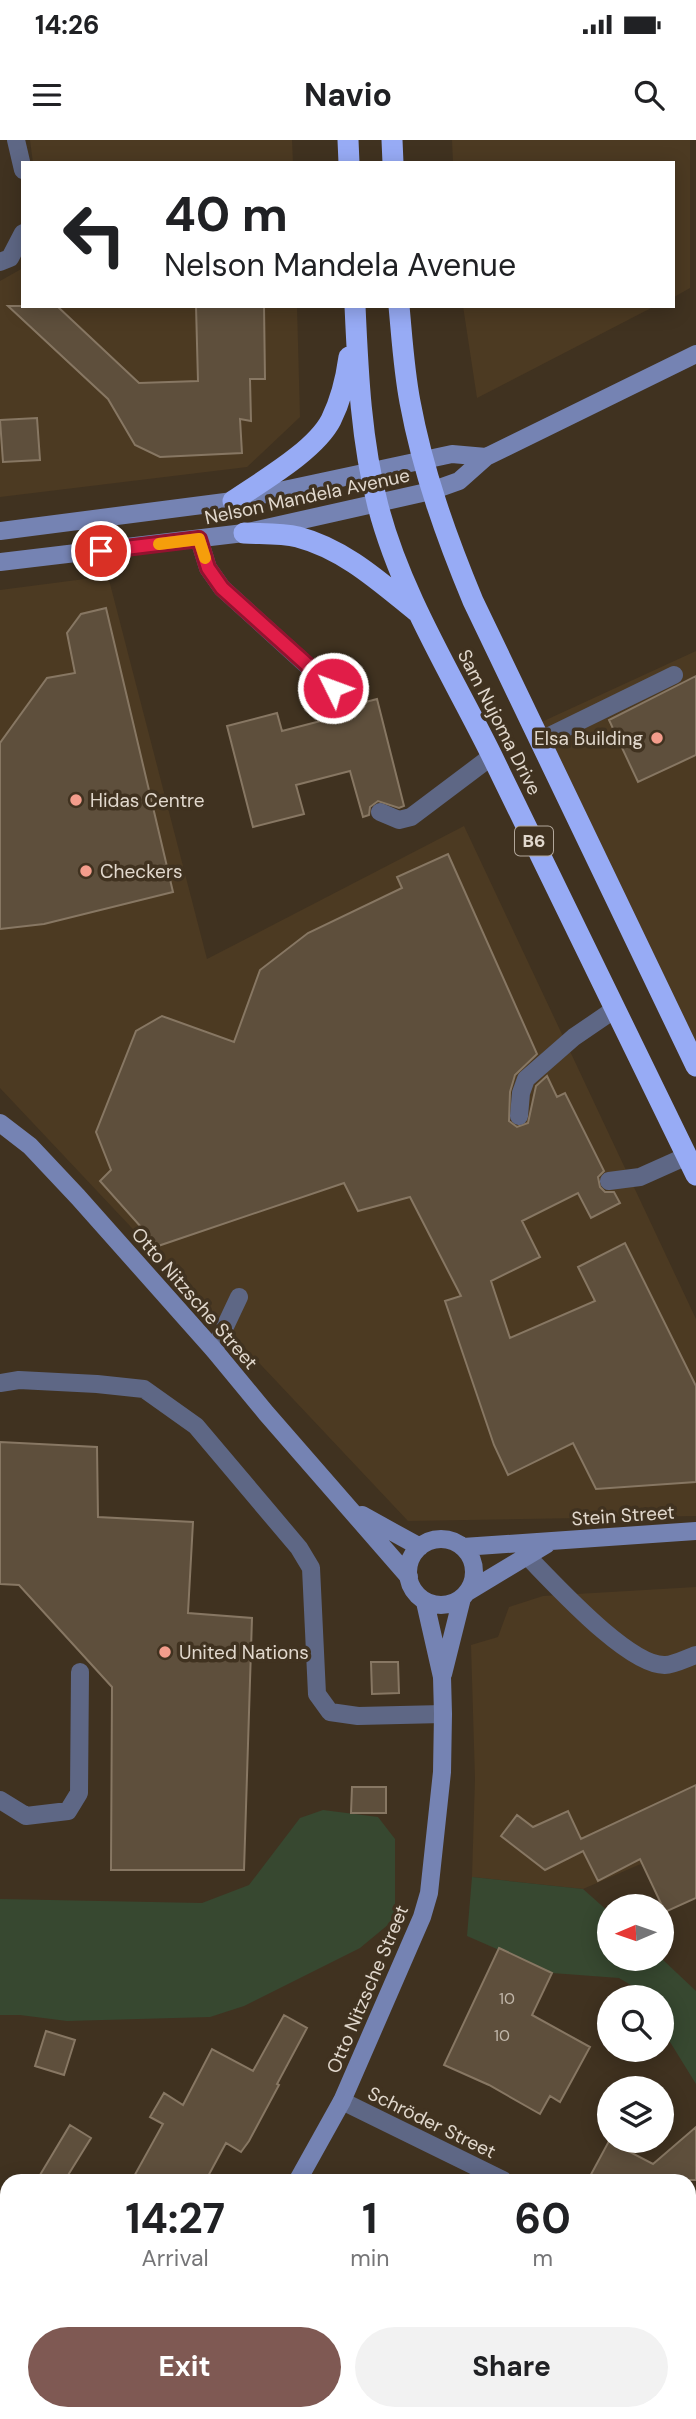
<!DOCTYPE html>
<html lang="en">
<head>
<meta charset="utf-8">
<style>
	:root { --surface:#fff; --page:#f2f2f2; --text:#202124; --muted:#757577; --accent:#7f5953 }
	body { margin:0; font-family:"DM Sans",sans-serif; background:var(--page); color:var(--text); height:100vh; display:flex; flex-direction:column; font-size:26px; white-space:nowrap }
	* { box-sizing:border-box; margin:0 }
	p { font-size:23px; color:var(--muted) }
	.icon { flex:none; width:38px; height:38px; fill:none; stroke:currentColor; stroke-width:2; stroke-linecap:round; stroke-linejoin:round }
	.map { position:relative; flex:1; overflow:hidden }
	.side { position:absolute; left:0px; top:2034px; width:696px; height:247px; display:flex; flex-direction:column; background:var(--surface); border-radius:21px 21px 0 0; box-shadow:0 4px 18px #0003 }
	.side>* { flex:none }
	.guide { position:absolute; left:21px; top:21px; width:654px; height:147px; border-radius:0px; box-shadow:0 4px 18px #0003; background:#fff; color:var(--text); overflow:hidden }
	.needle { width:46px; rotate:268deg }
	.tools { position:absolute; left:597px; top:1754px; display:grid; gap:14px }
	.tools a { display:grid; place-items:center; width:77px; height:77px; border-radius:50%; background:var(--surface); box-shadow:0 4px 18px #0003; font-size:35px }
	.pin { position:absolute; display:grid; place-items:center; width:60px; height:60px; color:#fff; margin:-30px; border:4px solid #fff; border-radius:50%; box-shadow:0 2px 7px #0007 }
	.me { position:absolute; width:77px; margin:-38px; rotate:312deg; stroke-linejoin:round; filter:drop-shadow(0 0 5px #0008) }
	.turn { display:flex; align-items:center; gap:24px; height:147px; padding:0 28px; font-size:32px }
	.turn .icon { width:91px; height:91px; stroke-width:2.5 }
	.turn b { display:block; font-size:49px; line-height:60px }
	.eta { display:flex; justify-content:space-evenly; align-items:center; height:119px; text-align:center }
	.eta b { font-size:42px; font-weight:700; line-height:49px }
	.primary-button { display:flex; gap:14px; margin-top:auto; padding:14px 28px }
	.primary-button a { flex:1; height:80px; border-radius:42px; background:var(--accent); color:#fff; font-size:28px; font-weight:700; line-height:80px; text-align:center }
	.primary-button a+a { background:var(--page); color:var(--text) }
	.status { display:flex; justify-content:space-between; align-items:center; height:49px; padding:0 35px; background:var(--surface); direction:ltr }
	.status svg { height:19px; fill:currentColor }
	header { display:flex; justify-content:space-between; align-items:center; height:91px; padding:0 28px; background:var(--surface); font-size:32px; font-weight:700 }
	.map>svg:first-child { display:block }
</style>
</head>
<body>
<div class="status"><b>14:26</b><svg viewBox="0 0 49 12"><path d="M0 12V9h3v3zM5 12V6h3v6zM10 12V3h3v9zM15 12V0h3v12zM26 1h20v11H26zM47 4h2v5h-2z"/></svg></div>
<header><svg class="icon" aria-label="menu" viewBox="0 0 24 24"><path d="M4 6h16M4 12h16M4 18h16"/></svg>Navio<svg class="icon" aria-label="search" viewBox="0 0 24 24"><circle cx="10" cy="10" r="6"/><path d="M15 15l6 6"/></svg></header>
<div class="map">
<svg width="696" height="2279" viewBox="0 0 696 2279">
	<rect width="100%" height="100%" fill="#403220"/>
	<path fill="#4c3a22" d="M 30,0 L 292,0 L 293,23 L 33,23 Z
		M 452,0 L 690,0 L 690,148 L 674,157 L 674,23 L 453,23 Z
		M 23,128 L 23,166 L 297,166 L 300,277 L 247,327 L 0,357 L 0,141 Z
		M 463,166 L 655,166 L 477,258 Z
		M 108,436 L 207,819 L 464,686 L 696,1179 L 696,1376 L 408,1381 L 0,948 L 0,450 Z
		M 696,511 L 696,922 L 535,585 Z
		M 696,1447 L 696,1700 L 583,1749 L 472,1737 L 475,1639 L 471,1505 L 498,1497 L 509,1467 L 543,1456 Z"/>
	<path fill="#374830" d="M 323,1670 L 378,1677 L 395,1699 L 395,1779 L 360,1808 L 244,1866 L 210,1877 L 67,1881 L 20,1875 L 0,1875 L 0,1759 L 202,1763 L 249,1745 L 300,1678 Z
		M 472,1737 L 583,1749 L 609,1772 L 609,1818 L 661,1818 L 696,1851 L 696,1944 L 662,1889 L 662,1857 L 651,1857 L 619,1838 L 552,1833 L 467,1796 Z"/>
	<path fill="#5e4f3c" stroke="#877763" stroke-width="2" d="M 8,166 L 57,166 L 139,243 L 198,241 L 196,166 L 264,166 L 265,239 L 250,239 L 251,281 L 240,279 L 242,313 L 160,317 L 135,305 L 108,259 Z
		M 37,278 L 40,320 L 3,322 L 0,280 Z
		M 106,468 L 173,752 L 44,784 L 0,789 L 0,603 L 47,538 L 75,533 L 67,493 L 81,474 Z
		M 696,536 L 696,615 L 638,642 L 609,580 Z
		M 377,559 L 404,666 L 399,668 L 378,661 L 370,667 L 369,675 L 363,677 L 350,631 L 296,645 L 304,674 L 253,687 L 227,586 L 277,573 L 282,591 L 336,577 L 348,578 L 353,573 L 354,565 Z
		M 448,714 L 537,914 L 515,935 L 510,952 L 509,981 L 517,987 L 528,983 L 536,946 L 547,936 L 557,957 L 565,953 L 604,1031 L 598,1037 L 600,1047 L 605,1052 L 614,1052 L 620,1063 L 591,1078 L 578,1053 L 522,1081 L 540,1117 L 491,1141 L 510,1198 L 595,1161 L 578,1127 L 625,1103 L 696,1246 L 696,1342 L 596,1349 L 573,1303 L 508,1335 L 494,1305 L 445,1161 L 461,1156 L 410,1057 L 358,1071 L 344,1043 L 158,1106 L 100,1041 L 111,1030 L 96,992 L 136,891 L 162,876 L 234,902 L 260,830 L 308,793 L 402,748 L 397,737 Z
		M 0,1302 L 97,1307 L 98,1377 L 193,1382 L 188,1473 L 252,1478 L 244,1730 L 111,1730 L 112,1547 L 19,1445 L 0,1444 Z
		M 371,1522 L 398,1522 L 399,1553 L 372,1554 Z
		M 696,1645 L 696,1758 L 665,1772 L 640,1719 L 598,1741 L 583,1711 L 545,1730 L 501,1696 L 517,1675 L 533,1687 L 568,1671 L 581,1699 Z
		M 352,1647 L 386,1647 L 386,1673 L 351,1673 Z
		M 499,1808 L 552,1833 L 532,1875 L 590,1907 L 560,1962 L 550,1956 L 540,1974 L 489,1945 L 444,1925 Z
		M 284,1875 L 307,1888 L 277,1944 L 279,1945 L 249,2001 L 241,2012 L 226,2003 L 206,2040 L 132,2040 L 163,1984 L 150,1977 L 164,1953 L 183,1965 L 212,1909 L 253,1931 Z
		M 46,1891 L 75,1900 L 64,1935 L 35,1926 Z
		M 70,1985 L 91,1998 L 65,2040 L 37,2040 Z
		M 696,1987 L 696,2040 L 588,2040 L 609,2001 L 653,2024 Z"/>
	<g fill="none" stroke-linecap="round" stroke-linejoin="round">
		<path stroke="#5e6785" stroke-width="18" d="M 199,399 L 208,428 L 222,448 L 333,549 L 343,568
			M 539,601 L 674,535
			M 380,672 L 399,680 L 411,677 L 492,616
			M 519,976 L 521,953 L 526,939 L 574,897 L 615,869
			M 609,1041 L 640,1037 L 687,1016
			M 214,1210 L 239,1157
			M 0,1243 L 19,1240 L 97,1244 L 144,1249 L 196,1286 L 299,1408 L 311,1428 L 317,1554 L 330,1572 L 358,1576 L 443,1574
			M 526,1415 C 553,1442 628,1526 665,1525 C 674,1525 687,1518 696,1515
			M 0,1660 L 26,1676 L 68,1671 L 79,1653 L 80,1532"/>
		<path stroke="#5e6785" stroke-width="18" d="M 16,0 L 23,30
			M 0,122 L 10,118 L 23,93
			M 342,1961 L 503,2040
			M 626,2279 L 627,2273"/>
		<path stroke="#7583b3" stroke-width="18" d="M 0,391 L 233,361 L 452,314 L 486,317
			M 0,422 L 244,393 L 431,351 L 459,341 L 486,317 L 696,214
			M 0,983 L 30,1006 L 78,1057 L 214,1210 L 266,1273 L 409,1437
			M 362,1375 L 420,1407
			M408 1432a33 33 0 1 1 66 0a33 33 0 1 1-66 0Z
			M 463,1407 L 696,1391
			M 469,1451 L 547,1404
			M 443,1534 L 462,1458
			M 298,2040 L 342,1961 L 422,1777 L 429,1753 L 442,1632 L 443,1574 L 442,1537 L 425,1462
			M 163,2279 L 167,2273"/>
		<path stroke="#97abf5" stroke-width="21" d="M 348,0 L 349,23
			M 392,0 L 393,23
			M 355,166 C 358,233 361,301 378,366 C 401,454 452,535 492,616 C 561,755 628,895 696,1035
			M 399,166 C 402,198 404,231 410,262 C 423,332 446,396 473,461 L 696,926
			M 233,361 C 262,341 315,311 331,280 C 341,260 346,239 349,217
			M 244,393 C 261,394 281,393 298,397 C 344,409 380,442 416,471"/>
	</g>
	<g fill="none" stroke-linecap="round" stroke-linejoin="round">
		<g stroke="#92132f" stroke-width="18">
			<path id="route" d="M 101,411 L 199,399 L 208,428 L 222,448 L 333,548"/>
		</g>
		<use href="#route" stroke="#e11d48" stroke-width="12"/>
		<path stroke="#f59e0b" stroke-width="12" d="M 159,404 L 199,399 L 205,418"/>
	</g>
	<g fill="#f49d8c" stroke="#403220" stroke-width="2.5">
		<circle cx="657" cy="598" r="7"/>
		<circle cx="76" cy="660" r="7"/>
		<circle cx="86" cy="731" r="7"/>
		<circle cx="165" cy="1512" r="7"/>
	</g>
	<g text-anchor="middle" stroke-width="7" stroke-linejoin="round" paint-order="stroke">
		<g font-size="16" fill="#c0b6a9">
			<text x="507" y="1864">10</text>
			<text x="502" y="1901">10</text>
		</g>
		<rect fill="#403220" stroke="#b1a699" stroke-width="2" x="515" y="686.5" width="38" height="29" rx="5"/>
		<g font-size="18" font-weight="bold" fill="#e1d8cd">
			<text x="534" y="707">B6</text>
		</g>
		<g font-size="19" fill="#e1d8cd" stroke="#403220">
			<text transform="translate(307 356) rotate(-12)" y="7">Nelson Mandela Avenue</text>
			<text transform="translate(500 582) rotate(63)" y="7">Sam Nujoma Drive</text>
			<text transform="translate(195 1158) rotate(49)" y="7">Otto Nitzsche Street</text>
			<text transform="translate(623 1375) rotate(-4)" y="7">Stein Street</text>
			<text transform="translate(367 1849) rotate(-67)" y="7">Otto Nitzsche Street</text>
			<text transform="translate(432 1982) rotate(26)" y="7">Schröder Street</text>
		</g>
		<g font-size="19" fill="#e1d8cd" stroke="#403220" text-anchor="start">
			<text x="643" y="605" text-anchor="end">Elsa Building</text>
			<text x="90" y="667">Hidas Centre</text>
			<text x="100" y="738">Checkers</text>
			<text x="179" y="1519">United Nations</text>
		</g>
	</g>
</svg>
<div class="tools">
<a><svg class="needle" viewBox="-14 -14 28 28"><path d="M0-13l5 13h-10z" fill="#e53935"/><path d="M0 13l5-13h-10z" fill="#757577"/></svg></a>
<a><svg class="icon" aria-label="search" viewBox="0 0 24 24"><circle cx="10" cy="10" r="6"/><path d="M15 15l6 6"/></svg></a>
<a><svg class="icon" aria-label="layers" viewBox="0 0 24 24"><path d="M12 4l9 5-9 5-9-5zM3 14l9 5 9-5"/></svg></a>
</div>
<div class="pin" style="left:101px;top:411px;background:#d93025"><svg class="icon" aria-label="arrive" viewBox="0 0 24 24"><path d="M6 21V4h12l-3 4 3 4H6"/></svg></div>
<svg class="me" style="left:333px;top:548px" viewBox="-20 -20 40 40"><circle r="17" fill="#e11d48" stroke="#fff" stroke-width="3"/><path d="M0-11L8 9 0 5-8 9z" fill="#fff"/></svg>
<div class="guide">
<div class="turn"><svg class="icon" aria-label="left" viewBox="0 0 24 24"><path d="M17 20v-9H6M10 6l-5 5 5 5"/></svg><div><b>40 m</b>Nelson Mandela Avenue</div></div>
</div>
<section class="side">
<div class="eta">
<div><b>14:27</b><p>Arrival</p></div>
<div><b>1</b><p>min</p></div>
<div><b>60</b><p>m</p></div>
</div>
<div class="primary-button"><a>Exit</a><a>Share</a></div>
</section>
</div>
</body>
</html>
